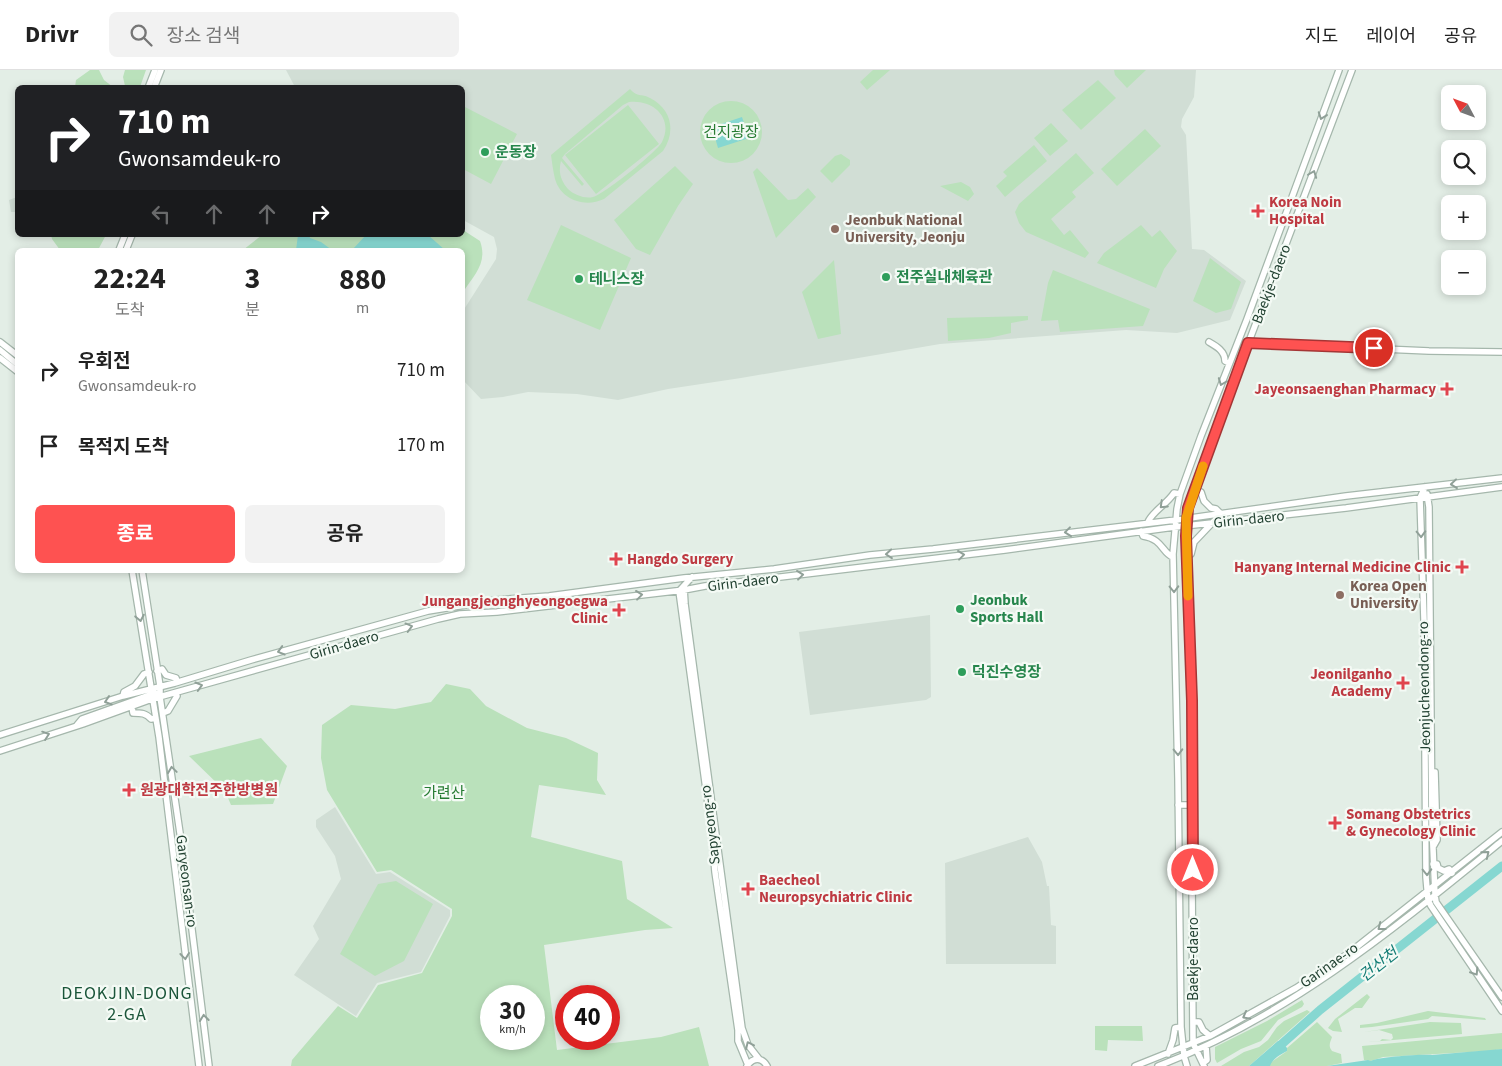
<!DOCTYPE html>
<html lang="ko">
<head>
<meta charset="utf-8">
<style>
	:root { --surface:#fff; --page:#f2f2f2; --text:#222; --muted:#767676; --line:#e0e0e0; --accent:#fe5251 }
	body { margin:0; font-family:"Source Sans 3","Noto Sans KR",sans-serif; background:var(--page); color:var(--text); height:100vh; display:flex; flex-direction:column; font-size:19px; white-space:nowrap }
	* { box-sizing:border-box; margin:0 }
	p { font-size:16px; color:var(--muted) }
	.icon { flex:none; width:28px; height:28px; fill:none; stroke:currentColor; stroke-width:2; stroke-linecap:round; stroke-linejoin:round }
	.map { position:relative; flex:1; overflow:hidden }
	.side { position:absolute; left:15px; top:178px; width:450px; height:325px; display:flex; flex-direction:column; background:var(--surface); border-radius:8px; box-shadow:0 2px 8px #0003 }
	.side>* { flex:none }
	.hud { position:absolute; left:15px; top:15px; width:450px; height:152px; border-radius:8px; box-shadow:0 2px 8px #0003; background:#202124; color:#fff; overflow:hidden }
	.needle { width:32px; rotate:311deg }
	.tools { position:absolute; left:1441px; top:15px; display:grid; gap:10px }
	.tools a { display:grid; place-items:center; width:45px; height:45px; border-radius:8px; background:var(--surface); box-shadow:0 2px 8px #0003; font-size:25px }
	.speed { position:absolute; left:480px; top:915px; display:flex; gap:10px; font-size:25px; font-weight:700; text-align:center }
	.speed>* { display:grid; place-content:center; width:65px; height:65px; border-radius:50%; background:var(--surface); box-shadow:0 2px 8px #0003; line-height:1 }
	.speed small { font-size:12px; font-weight:400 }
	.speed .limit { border:8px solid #d22; background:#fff; color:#111 }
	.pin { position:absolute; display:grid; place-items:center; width:42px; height:42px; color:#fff; margin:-21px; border:2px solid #fff; border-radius:50%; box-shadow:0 1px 5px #0007 }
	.me { position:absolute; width:55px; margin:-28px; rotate:0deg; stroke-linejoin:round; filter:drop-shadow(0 0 4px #0008) }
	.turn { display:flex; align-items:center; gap:18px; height:105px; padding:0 20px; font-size:22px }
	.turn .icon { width:65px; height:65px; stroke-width:2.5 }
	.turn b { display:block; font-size:35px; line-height:42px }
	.lanes { display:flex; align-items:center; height:48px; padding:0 20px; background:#0003; justify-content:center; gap:25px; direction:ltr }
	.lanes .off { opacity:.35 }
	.eta { display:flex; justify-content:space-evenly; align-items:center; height:85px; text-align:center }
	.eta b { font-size:30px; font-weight:700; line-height:35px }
	.action { display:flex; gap:10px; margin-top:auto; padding:10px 20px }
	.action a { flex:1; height:58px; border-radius:8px; background:var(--accent); color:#fff; font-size:20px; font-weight:700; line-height:58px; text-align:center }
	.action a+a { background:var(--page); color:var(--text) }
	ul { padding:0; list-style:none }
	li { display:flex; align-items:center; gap:15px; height:75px; padding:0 20px }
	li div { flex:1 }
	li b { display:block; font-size:19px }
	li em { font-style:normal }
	header { display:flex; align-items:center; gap:30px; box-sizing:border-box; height:70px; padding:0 25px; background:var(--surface); border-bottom:1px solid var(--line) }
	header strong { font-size:24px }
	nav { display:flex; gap:28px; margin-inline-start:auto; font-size:18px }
	.search { width:350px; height:45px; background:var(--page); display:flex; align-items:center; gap:12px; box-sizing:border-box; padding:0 18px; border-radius:8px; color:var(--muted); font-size:19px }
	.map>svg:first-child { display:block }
</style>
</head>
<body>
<header>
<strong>Drivr</strong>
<div class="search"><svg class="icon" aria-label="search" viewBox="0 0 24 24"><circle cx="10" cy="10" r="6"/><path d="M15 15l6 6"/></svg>장소 검색</div>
<nav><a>지도</a><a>레이어</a><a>공유</a></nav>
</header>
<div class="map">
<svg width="1502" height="996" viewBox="0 0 1502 996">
	<rect width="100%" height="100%" fill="#e3eee6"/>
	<path fill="#d1ded5" d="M 286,0 L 1196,0 L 1194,27 L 1182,49 L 1181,57 L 1186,65 L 1192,179 L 1204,180 L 1246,211 L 1230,250 L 1177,263 L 1126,260 L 940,274 L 741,308 L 668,319 L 618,330 L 577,324 L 528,322 L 503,327 L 481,329 L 463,310 L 463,241 L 496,189 L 497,179 L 494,167 L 463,150 L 462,18 L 295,17 Z
		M 17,127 L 17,142 L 11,142 L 9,130 Z
		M 930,545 L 931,627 L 926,630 L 810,645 L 799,562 Z
		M 335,737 L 376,804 L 390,802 L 450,840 L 450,846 L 421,902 L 377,913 L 356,946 L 294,905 L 319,869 L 313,856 L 341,809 L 335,786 L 316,757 L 316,750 Z
		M 1028,767 L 1042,792 L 1047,816 L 1049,816 L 1051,855 L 1056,856 L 1056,894 L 946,894 L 945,793 Z"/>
	<path fill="#bae1bb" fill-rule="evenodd" d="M 90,0 L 99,0 L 104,10 L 113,17 L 75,17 L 76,10 Z
		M 125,0 L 146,0 L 140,17 L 123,17 L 125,16 L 123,7 Z
		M 873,0 L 890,0 L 867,20 L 860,12 Z
		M 1114,0 L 1146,0 L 1127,18 L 1115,5 Z
		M 1098,10 L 1116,28 L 1081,60 L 1062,40 Z
		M 630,19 C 638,28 641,23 650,28 C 672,39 676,62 663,81 L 604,129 C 585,138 561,130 555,109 C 553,101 552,92 551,85 ZM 629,32 C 653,29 674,48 662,72 C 657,82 603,125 593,127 C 585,129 574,125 568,119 C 561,111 558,102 561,91 L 582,116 L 584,114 L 562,88 L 565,84 L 623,35 Z
		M700 62a31 31 0 1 1 62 0a31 31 0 1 1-62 0Z
		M 628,35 L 659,74 L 596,124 L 565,85 Z
		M 463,36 L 517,64 L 491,114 L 463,99 Z
		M 1051,53 L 1068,71 L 1050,86 L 1034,68 Z
		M 1145,59 L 1161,76 L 1117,116 L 1101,99 Z
		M 1034,75 L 1047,91 L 1005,127 L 996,116 L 1007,106 L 1003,102 Z
		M 1076,83 L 1094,103 L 1072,122 L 1076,127 L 1051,149 L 1064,165 L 1070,160 L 1089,183 L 1085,188 L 1026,162 L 1019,153 L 1015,142 L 1019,134 Z
		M 841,84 L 850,90 L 850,95 L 832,113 L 820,101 L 835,86 Z
		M 675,96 L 693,114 L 678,136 L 650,185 L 636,179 L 614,150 Z
		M 757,98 L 788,130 L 796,129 L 808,118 L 816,127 L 776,168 L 753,102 Z
		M 961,112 L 970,117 L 974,124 L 968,131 L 940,116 Z
		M 561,155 L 631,188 L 600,260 L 527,230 Z
		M 1141,155 L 1152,167 L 1160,160 L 1177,181 L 1164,199 L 1156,218 L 1097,193 L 1104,183 Z
		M 463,160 L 480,171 C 488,193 474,205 463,222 L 462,180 L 243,180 L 262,165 L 462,165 Z
		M 51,165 L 106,165 L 98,180 L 60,180 L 52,169 Z
		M 1210,188 L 1241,212 L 1231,239 L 1216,243 L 1193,231 Z
		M 834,190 L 841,264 L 818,269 L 802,222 Z
		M 1053,200 L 1150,239 L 1143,256 L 1060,262 L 1058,250 L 1041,251 L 1048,213 Z
		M 1028,246 L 1028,250 L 1011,253 L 1011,263 L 989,268 L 948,271 L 947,248 Z
		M 446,614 L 470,619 L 486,636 L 527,658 L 566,668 L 598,683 L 597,710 L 606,725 L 539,715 L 531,767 L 622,791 L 627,829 L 673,858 L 645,860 L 544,875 L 557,980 L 661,967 L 699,957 L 709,996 L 291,996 L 292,990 L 338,936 L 357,948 L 378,915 L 422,903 L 452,846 L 452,839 L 391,800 L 377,802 L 327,720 L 321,688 L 322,655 L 351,635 L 395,639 L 431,632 ZM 491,926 L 534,926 L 534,969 L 491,969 Z
		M 261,668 L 287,696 L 273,734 L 231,735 L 225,721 L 189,686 Z
		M 396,811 L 433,834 L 404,891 L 375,906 L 340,884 L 378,814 Z
		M 1367,924 L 1370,927 L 1362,938 L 1355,938 L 1338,949 L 1342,962 L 1333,961 L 1328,958 L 1335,949 Z
		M 1302,930 L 1304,934 L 1302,937 L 1278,950 L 1261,971 L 1241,979 L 1217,993 L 1215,989 L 1215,977 L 1267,951 Z
		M 1307,940 L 1310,942 L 1249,996 L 1221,996 L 1244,982 L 1259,977 L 1268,970 L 1277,957 L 1284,951 Z
		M 1428,941 L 1485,948 L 1486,950 L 1432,946 L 1428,949 L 1372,957 L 1360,958 L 1360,955 L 1377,953 Z
		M 1317,952 L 1332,967 C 1330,973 1328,976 1332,981 L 1341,984 L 1342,993 L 1327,996 L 1270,996 L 1270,993 L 1287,981 L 1287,978 Z
		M 1430,952 L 1461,953 L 1462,964 L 1370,972 L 1369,972 L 1380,971 L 1382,969 L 1391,970 L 1393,968 L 1392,964 L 1379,960 L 1364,962 Z
		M 1095,956 L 1142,956 L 1143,971 L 1108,970 L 1107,981 L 1095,980 Z
		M 1502,963 L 1502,979 L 1489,981 L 1383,987 L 1371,991 L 1364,990 L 1362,976 Z"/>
	<path fill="#86d7d1" d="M 742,47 L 749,68 L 718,78 L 712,57 Z
		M 298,165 L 309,165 L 310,168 L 321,172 L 332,180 L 296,180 Z
		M 366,165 L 428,165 L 445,180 L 352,180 Z
		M 1278,971 L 1281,971 L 1287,978 L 1287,981 C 1281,984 1272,989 1270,996 L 1249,996 Z
		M 1502,979 L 1502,996 L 1327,996 L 1368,990 L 1371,991 C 1378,987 1422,984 1432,985 Z"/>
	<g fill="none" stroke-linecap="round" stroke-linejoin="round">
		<path stroke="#86d7d1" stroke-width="9" d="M 1257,996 L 1320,940 L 1502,796"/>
		<g stroke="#a5b7ac" stroke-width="8">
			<path id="tertiary" d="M 148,18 L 155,0
				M 154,18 L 161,0
				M 119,180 L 125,165
				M 126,180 L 132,165
				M 0,272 L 18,286
				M 1209,272 C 1216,276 1225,281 1225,291 L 1229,293
				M 1248,273 L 1429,281 L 1502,282
				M 0,280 L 18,295
				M 0,288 L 18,302
				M 1425,417 L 1420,428 L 1424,550 L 1426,807 L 1428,830 L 1431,836 L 1502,941
				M 1195,420 L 1201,422 L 1204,431 L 1211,438 L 1216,439 L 1220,443
				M 1427,424 L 1429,437 L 1432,755 L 1435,825 L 1436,832 L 1502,927
				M 1148,452 C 1152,442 1167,434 1174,423 L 1180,424
				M 1141,461 L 1143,466 C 1163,469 1162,483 1173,487
				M 1187,484 L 1191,484 L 1194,472 L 1213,452
				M 132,500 L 159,667 L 199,996
				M 142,500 L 160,616 L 160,627 L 180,763 L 209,996
				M 692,507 L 679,521 L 711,756 L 715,802 L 738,960 L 738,971 L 748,995
				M 684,518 L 685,534 L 742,958 L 748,975 L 759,989
				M 157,601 L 162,599 L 166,605 L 176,608 L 177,612
				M 123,626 L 124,622 L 135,616 L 144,604 L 149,602
				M 132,637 L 133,643 C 141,643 146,643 151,649 L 156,648
				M 163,643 L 168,641 L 177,626 L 176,623
				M 77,655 L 82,649 L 155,623
				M 0,665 L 123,626 L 175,613 L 251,590 L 428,541 L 496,530 L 549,526 L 684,508 L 774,499 L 870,485 L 933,479 L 1176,450 L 1346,426 L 1502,408
				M 0,681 L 83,654 L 152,629 L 438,549 L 460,544 L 497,542 L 684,520 L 705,516 L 1005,480 L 1167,458 L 1346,438 L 1502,417
				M 1178,735 L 1193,735
				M 1433,777 L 1437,770 L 1435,702
				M 1433,794 L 1437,794 L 1438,798 L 1444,801 L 1449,799 L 1452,803
				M 1193,952 L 1199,952 L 1203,960 L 1210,966
				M 1168,984 L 1173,970 L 1175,958 L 1181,957
				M 1203,993 L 1207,990 L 1206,976
				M 747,996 C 753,987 762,987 767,996
				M 1135,996 L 1210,966 L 1296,918 L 1349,883 L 1502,762
				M 1158,996 C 1288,947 1395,858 1502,771
				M 1187,996 L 1184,986 L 1181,957 L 1178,709 L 1173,484 L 1177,439 L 1180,424 L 1201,366 L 1247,249 L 1339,0
				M 1204,996 L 1193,973 L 1191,631 L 1186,448 L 1188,438 L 1215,361 L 1352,0"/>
		</g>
		<use href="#tertiary" stroke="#fff" stroke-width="5.5"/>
	</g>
	<defs><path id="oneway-chevron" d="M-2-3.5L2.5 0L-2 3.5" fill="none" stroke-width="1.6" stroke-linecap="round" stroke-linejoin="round" transform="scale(1.25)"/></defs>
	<g stroke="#90a098">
		<use href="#oneway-chevron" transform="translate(1322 46) rotate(110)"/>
		<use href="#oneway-chevron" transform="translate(1313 104) rotate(-69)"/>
		<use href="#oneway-chevron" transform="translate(1222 312) rotate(111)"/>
		<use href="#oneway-chevron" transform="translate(1454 414) rotate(174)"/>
		<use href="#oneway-chevron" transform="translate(1163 435) rotate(136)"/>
		<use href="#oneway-chevron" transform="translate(1068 462) rotate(173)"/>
		<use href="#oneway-chevron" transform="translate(1421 464) rotate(88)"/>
		<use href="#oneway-chevron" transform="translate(889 484) rotate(175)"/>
		<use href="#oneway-chevron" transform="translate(961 485) rotate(-7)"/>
		<use href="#oneway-chevron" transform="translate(800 505) rotate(-7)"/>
		<use href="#oneway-chevron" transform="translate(1174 519) rotate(89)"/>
		<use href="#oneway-chevron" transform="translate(639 525) rotate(-7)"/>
		<use href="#oneway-chevron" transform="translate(140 548) rotate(79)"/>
		<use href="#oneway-chevron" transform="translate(409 557) rotate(-15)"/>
		<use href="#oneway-chevron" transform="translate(281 581) rotate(164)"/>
		<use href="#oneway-chevron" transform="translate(199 616) rotate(-16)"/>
		<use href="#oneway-chevron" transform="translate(108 631) rotate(162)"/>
		<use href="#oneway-chevron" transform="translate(46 665) rotate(-19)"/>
		<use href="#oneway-chevron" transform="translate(1178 682) rotate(89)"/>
		<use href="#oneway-chevron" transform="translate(172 700) rotate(-98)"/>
		<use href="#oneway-chevron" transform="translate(1486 784) rotate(-39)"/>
		<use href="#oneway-chevron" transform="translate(1427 802) rotate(89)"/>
		<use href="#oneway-chevron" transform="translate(1381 857) rotate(142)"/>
		<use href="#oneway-chevron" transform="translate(185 886) rotate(83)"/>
		<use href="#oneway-chevron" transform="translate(1475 902) rotate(57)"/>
		<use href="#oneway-chevron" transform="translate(1246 946) rotate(151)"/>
		<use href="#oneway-chevron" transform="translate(204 948) rotate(-97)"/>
		<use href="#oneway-chevron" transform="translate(749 975) rotate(-115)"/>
	</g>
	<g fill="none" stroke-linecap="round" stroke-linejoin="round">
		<g stroke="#a53535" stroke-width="12">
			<path id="route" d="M 1193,800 L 1192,631 L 1186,466 L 1188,438 L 1248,273 L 1374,278"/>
		</g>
		<use href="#route" stroke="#fe5251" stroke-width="9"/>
		<path stroke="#f59e0b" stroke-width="9" d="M 1188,526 L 1186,448 L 1203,396"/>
	</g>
	<g fill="#2e9e5b" stroke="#f4faf5" stroke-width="2">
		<circle cx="485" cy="82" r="5"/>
		<circle cx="886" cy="207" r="5"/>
		<circle cx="579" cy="209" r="5"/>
		<circle cx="960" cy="539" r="5"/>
		<circle cx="962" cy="602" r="5"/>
	</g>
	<g fill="#e0444e" stroke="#f4faf5" stroke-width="2">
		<path d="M1255.5 133.5h5v5h5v5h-5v5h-5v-5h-5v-5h5z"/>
		<path d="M1444.5 311.5h5v5h5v5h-5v5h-5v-5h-5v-5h5z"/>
		<path d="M613.5 481.5h5v5h5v5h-5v5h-5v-5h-5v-5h5z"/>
		<path d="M1459.5 489.5h5v5h5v5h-5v5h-5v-5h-5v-5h5z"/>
		<path d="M616.5 532.5h5v5h5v5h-5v5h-5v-5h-5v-5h5z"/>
		<path d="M1400.5 605.5h5v5h5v5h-5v5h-5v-5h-5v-5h5z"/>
		<path d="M126.5 712.5h5v5h5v5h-5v5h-5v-5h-5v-5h5z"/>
		<path d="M1332.5 745.5h5v5h5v5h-5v5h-5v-5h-5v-5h5z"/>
		<path d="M745.5 811.5h5v5h5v5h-5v5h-5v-5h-5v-5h5z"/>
	</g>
	<g fill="#8d6e63" stroke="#f4faf5" stroke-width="2">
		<circle cx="835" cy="159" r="5"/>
		<circle cx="1340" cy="525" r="5"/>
	</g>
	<g text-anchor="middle" stroke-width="4.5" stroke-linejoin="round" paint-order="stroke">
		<g font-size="15" fill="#277c33" stroke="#f4faf5">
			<text x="731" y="67">건지광장</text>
			<text x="444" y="728">가련산</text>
		</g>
		<g font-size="15" font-weight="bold" fill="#27864d" stroke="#f4faf5" text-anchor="start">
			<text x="495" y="87">운동장</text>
			<text x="896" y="212">전주실내체육관</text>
			<text x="589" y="214">테니스장</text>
			<text x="970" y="535">Jeonbuk<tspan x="970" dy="17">Sports Hall</tspan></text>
			<text x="972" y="607">덕진수영장</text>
		</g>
		<g font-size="15" font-weight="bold" fill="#be3a42" stroke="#f4faf5" text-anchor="start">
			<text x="1269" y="137">Korea Noin<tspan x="1269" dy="17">Hospital</tspan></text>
			<text x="1436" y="324" text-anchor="end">Jayeonsaenghan Pharmacy</text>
			<text x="627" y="494">Hangdo Surgery</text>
			<text x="1451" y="502" text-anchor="end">Hanyang Internal Medicine Clinic</text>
			<text x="608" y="536" text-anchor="end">Jungangjeonghyeongoegwa<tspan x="608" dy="17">Clinic</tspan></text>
			<text x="1392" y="609" text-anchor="end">Jeonilganho<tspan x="1392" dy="17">Academy</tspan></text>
			<text x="140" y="725">원광대학전주한방병원</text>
			<text x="1346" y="749">Somang Obstetrics<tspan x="1346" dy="17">&amp; Gynecology Clinic</tspan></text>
			<text x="759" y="815">Baecheol<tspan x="759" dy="17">Neuropsychiatric Clinic</tspan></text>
		</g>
		<g font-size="15" font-weight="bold" fill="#785e54" stroke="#f4faf5" text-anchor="start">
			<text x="845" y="155">Jeonbuk National<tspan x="845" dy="17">University, Jeonju</tspan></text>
			<text x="1350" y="521">Korea Open<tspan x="1350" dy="17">University</tspan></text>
		</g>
		<g font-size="15" fill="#214131" stroke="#f4faf5">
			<text transform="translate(1271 214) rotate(-69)" y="5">Baekje-daero</text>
			<text transform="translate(1249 449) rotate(-6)" y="5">Girin-daero</text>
			<text transform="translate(743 512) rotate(-7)" y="5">Girin-daero</text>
			<text transform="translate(344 575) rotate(-16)" y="5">Girin-daero</text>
			<text transform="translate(1424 617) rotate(-91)" y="5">Jeonjucheondong-ro</text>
			<text transform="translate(710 755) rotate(-97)" y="5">Sapyeong-ro</text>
			<text transform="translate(187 811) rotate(83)" y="5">Garyeonsan-ro</text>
			<text transform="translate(1193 889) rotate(-90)" y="5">Baekje-daero</text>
			<text transform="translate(1329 895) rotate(-35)" y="5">Garinae-ro</text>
		</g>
		<g font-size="16" font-style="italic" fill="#157d76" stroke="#f4faf5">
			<text transform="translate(1378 894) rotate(-38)" y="6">건산천</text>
		</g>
		<g font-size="18" letter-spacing="1" fill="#1a5539" stroke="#f4faf5">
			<text x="127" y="929">DEOKJIN-DONG<tspan x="127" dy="21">2-GA</tspan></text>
		</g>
	</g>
</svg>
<div class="tools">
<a><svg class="needle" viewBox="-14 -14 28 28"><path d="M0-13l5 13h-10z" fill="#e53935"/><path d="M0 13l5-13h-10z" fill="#767676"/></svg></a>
<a><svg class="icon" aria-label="search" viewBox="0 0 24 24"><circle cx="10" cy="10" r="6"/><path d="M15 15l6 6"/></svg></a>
<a>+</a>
<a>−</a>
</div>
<div class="speed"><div>30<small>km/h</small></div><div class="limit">40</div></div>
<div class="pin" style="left:1374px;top:278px;background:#d93025"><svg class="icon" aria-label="arrive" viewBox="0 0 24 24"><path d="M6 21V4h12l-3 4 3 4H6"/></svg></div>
<svg class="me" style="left:1193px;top:800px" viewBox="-20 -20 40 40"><circle r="17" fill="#fe5251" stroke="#fff" stroke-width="3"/><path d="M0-11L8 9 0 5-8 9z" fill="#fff"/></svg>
<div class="hud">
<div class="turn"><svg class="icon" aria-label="right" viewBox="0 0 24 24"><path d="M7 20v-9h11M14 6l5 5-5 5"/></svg><div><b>710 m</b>Gwonsamdeuk-ro</div></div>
<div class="lanes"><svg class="icon off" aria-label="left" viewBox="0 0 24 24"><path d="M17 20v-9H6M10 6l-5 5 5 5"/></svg><svg class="icon off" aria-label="ahead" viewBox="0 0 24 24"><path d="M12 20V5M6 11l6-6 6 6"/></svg><svg class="icon off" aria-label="ahead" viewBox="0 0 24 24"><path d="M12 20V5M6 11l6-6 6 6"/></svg><svg class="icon" aria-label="right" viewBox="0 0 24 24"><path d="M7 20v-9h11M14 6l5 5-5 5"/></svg></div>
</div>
<section class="side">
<div class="eta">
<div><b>22:24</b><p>도착</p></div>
<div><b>3</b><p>분</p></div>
<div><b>880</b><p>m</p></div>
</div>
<ul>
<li><svg class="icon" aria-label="right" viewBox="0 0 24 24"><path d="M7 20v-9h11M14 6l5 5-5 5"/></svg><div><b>우회전</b><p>Gwonsamdeuk-ro</p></div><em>710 m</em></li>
<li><svg class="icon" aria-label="arrive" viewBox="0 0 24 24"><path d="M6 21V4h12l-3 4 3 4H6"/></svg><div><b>목적지 도착</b></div><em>170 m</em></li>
</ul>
<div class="action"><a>종료</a><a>공유</a></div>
</section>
</div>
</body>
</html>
